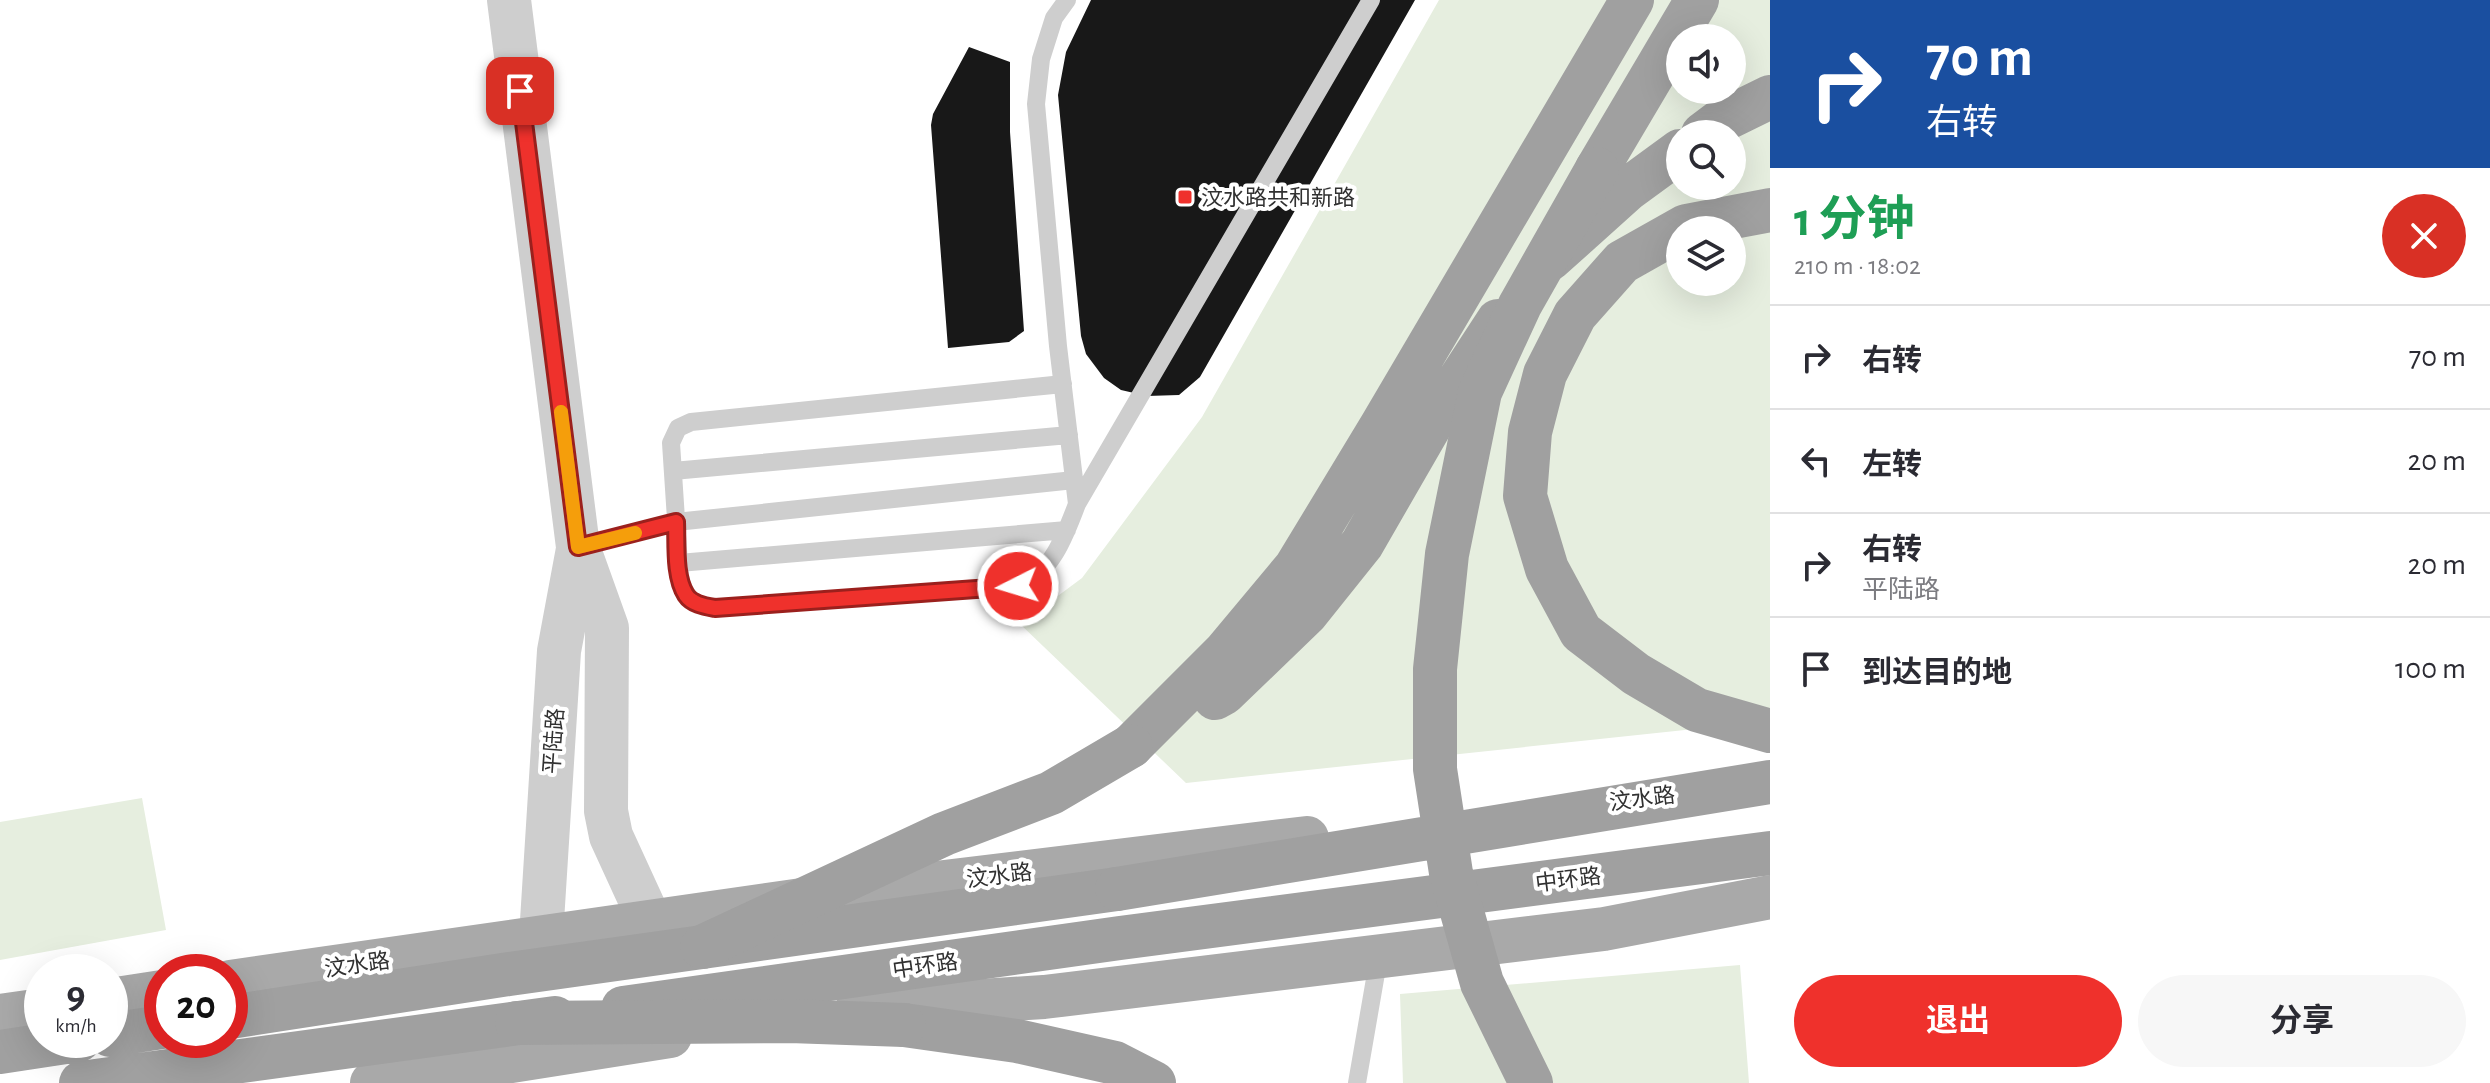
<!DOCTYPE html>
<html lang="zh">
<head>
<meta charset="utf-8">
<style>
	:root { --surface:#fff; --page:#f7f7f7; --text:#2b2b33; --muted:#7c7c81; --line:#e1e1e2; --accent:#ef312c }
	body { margin:0; font-family:"Alegreya Sans","Noto Sans SC",sans-serif; background:var(--page); color:var(--text); height:100vh; display:flex; flex-direction:column; font-size:30px; white-space:nowrap }
	* { box-sizing:border-box; margin:0 }
	p { font-size:26px; color:var(--muted) }
	.icon { flex:none; width:44px; height:44px; fill:none; stroke:currentColor; stroke-width:2; stroke-linecap:round; stroke-linejoin:round }
	.map { position:relative; flex:1; overflow:hidden }
	.details { display:flex; flex-direction:column; background:var(--surface); width:720px }
	.details>* { flex:none }
	.guide { background:#1a4fa0; color:#fff; overflow:hidden }
	.tools { position:absolute; left:1666px; top:24px; display:grid; gap:16px }
	.tools a { display:grid; place-items:center; width:80px; height:80px; border-radius:50%; background:var(--surface); box-shadow:0 8px 32px #0002; font-size:40px }
	.speed { position:absolute; left:24px; top:954px; display:flex; gap:16px; font-size:40px; font-weight:700; text-align:center }
	.speed>* { display:grid; place-content:center; width:104px; height:104px; border-radius:50%; background:var(--surface); box-shadow:0 8px 32px #0002; line-height:1 }
	.speed small { font-size:20px; font-weight:400 }
	.speed .limit { border:12px solid #d22; background:#fff; color:#111 }
	.pin { position:absolute; display:grid; place-items:center; width:68px; height:68px; color:#fff; margin:-34px; border-radius:16px; box-shadow:0 4px 12px #0006 }
	.me { position:absolute; width:88px; margin:-44px; rotate:265deg; stroke-linejoin:round; filter:drop-shadow(0 0 6px #0008) }
	.turn { display:flex; align-items:center; gap:28px; height:168px; padding:0 24px; font-size:36px }
	.turn .icon { width:104px; height:104px; stroke-width:2.5 }
	.turn b { display:block; font-size:56px; line-height:68px }
	.round { display:grid; place-items:center; flex:none; width:84px; height:84px; border-radius:42px; background:var(--page) }
	.overview { display:flex; align-items:center; justify-content:space-between; height:136px; padding:0 24px }
	h1 { font-size:48px; font-weight:700; line-height:60px; color:#1e9e55 }
	.primary-button { display:flex; gap:16px; margin-top:auto; padding:16px 24px }
	.primary-button a { flex:1; height:92px; border-radius:48px; background:var(--accent); color:#fff; font-size:32px; font-weight:700; line-height:92px; text-align:center }
	.primary-button a+a { background:var(--page); color:var(--text) }
	ul { padding:0; list-style:none }
	li { display:flex; align-items:center; gap:24px; height:104px; padding:0 24px; border-top:2px solid var(--line) }
	li div { flex:1 }
	li b { display:block; font-size:30px }
	li em { font-style:normal }
	main { display:flex; flex:1; min-height:0 }
	.map>svg:first-child { display:block }
</style>
</head>
<body>
<main>
<div class="map">
<svg width="1770" height="1083" viewBox="0 0 1770 1083">
	<rect width="100%" height="100%" fill="#fff"/>
	<path fill="#e6eedf" fill-rule="evenodd" d="M 1439,0 L 1770,0 L 1770,721 L 1186,783 L 1020,624 L 1082,578 L 1202,417 ZM 1680,38 L 1732,38 L 1732,90 L 1680,90 ZM 1680,134 L 1732,134 L 1732,186 L 1680,186 ZM 1680,230 L 1732,230 L 1732,282 L 1680,282 Z
		M 142,798 L 166,930 L 0,960 L 0,822 Z
		M 1740,965 L 1749,1083 L 1403,1083 L 1400,994 Z"/>
	<path fill="#181818" d="M 1091,0 L 1415,0 L 1200,377 L 1179,395 L 1147,396 L 1121,390 L 1104,378 L 1086,354 L 1081,336 L 1058,95 L 1066,52 Z
		M 969,47 L 1010,62 L 1010,132 L 1024,331 L 1009,342 L 948,348 L 931,125 L 933,114 Z"/>
	<g fill="none" stroke-linecap="round" stroke-linejoin="round">
		<path stroke="#cecece" stroke-width="18" d="M 1067,0 L 1054,18 L 1041,59 L 1036,104 L 1058,346 L 1077,504
			M 1063,384 L 691,422 L 678,428 L 671,443 L 680,580 C 687,599 694,605 715,608 L 1018,586 C 1051,574 1065,536 1077,504 L 1371,0
			M 673,471 L 1069,435
			M 578,547 L 676,522 L 1074,480
			M 679,563 L 1067,530
			M 1357,1083 L 1379,956"/>
		<path stroke="#cecece" stroke-width="44" d="M 509,0 L 578,547 L 607,628 L 606,811 L 611,836 L 650,921
			M 541,937 L 559,651 L 578,549"/>
		<path stroke="#a9a9a9" stroke-width="44" d="M 230,982 L 837,895 L 1307,838
			M 110,1000 L 162,992
			M 857,1009 L 1044,997 L 1604,929 L 1770,897
			M 0,1016 L 42,1010
			M 372,1083 L 670,1036"/>
		<path stroke="#a0a0a0" stroke-width="44" d="M 1703,134 L 1719,122 L 1770,97
			M 1597,169 L 1697,0
			M 1770,210 L 1686,226 L 1622,262 L 1575,315 L 1545,374 L 1530,432 L 1525,496 L 1547,569 L 1581,632 L 1636,674 L 1697,710 L 1770,731
			M 1550,259 L 1628,189 L 1680,151
			M 1215,698 L 1224,693 L 1306,614 L 1362,544 L 1434,419 L 1498,321
			M 1131,746 L 1225,652 L 1296,567 L 1382,425 L 1632,0
			M 623,1008 L 1120,938 L 1770,853
			M 230,1017 L 509,974 L 1117,889
			M 904,1025 L 1017,1041 L 1115,1063 L 1154,1083
			M 110,1035 L 162,1027
			M 0,1052 L 79,1040
			M 81,1083 L 555,1018"/>
		<path stroke="#a0a0a0" stroke-width="44" d="M 1117,889 L 1770,782
			M 702,947 L 944,834 L 1051,793 L 1131,746
			M 517,1023 L 790,1021 L 904,1025
			M 1531,1083 L 1482,983 L 1451,873 L 1435,769 L 1435,669 L 1447,554 L 1480,392 L 1520,305 L 1597,169"/>
	</g>
	<g fill="none" stroke-linecap="round" stroke-linejoin="round">
		<g stroke="#9b201d" stroke-width="20">
			<path id="route" d="M 520,91 L 578,547 L 676,522 C 677,544 674,576 686,595 C 692,604 704,606 715,608 L 1018,586"/>
		</g>
		<use href="#route" stroke="#ef312c" stroke-width="14"/>
		<path stroke="#f59e0b" stroke-width="14" d="M 561,412 L 578,547 L 635,533"/>
	</g>
	<rect fill="#ef312c" stroke="#fff" stroke-width="3" x="1177" y="189" width="16" height="16" rx="4"/>
	<g text-anchor="middle" stroke-width="8" stroke-linejoin="round" paint-order="stroke">
		<g font-size="22" fill="#313131" stroke="#fff" text-anchor="start">
			<text x="1201" y="205">汶水路共和新路</text>
		</g>
		<g font-size="22" fill="#313131" stroke="#fff">
			<text transform="translate(553 741) rotate(-86)" y="8">平陆路</text>
			<text transform="translate(1642 798) rotate(-7)" y="8">汶水路</text>
			<text transform="translate(999 875) rotate(-7)" y="8">汶水路</text>
			<text transform="translate(1568 879) rotate(-7)" y="8">中环路</text>
			<text transform="translate(357 964) rotate(-8)" y="8">汶水路</text>
			<text transform="translate(925 965) rotate(-8)" y="8">中环路</text>
		</g>
	</g>
</svg>
<div class="tools">
<a><svg class="icon" aria-label="sound" viewBox="0 0 24 24"><path d="M4 9h4l5-4v14l-5-4H4zM17 9q2 3 0 6"/></svg></a>
<a><svg class="icon" aria-label="search" viewBox="0 0 24 24"><circle cx="10" cy="10" r="6"/><path d="M15 15l6 6"/></svg></a>
<a><svg class="icon" aria-label="layers" viewBox="0 0 24 24"><path d="M12 4l9 5-9 5-9-5zM3 14l9 5 9-5"/></svg></a>
</div>
<div class="speed"><div>9<small>km/h</small></div><div class="limit">20</div></div>
<div class="pin" style="left:520px;top:91px;background:#d93025"><svg class="icon" aria-label="arrive" viewBox="0 0 24 24"><path d="M6 21V4h12l-3 4 3 4H6"/></svg></div>
<svg class="me" style="left:1018px;top:586px" viewBox="-20 -20 40 40"><circle r="17" fill="#ef312c" stroke="#fff" stroke-width="3"/><path d="M0-11L8 9 0 5-8 9z" fill="#fff"/></svg>
</div>
<section class="details">
<div class="guide">
<div class="turn"><svg class="icon" aria-label="right" viewBox="0 0 24 24"><path d="M7 20v-9h11M14 6l5 5-5 5"/></svg><div><b>70 m</b>右转</div></div>
</div>
<div class="overview"><div><h1>1 分钟</h1><p>210 m · 18:02</p></div><a class="round" style="background:#d93025;color:#fff"><svg class="icon" aria-label="close" viewBox="0 0 24 24"><path d="M6 6l12 12M18 6L6 18"/></svg></a></div>
<ul>
<li><svg class="icon" aria-label="right" viewBox="0 0 24 24"><path d="M7 20v-9h11M14 6l5 5-5 5"/></svg><div><b>右转</b></div><em>70 m</em></li>
<li><svg class="icon" aria-label="left" viewBox="0 0 24 24"><path d="M17 20v-9H6M10 6l-5 5 5 5"/></svg><div><b>左转</b></div><em>20 m</em></li>
<li><svg class="icon" aria-label="right" viewBox="0 0 24 24"><path d="M7 20v-9h11M14 6l5 5-5 5"/></svg><div><b>右转</b><p>平陆路</p></div><em>20 m</em></li>
<li><svg class="icon" aria-label="arrive" viewBox="0 0 24 24"><path d="M6 21V4h12l-3 4 3 4H6"/></svg><div><b>到达目的地</b></div><em>100 m</em></li>
</ul>
<div class="primary-button"><a>退出</a><a>分享</a></div>
</section>
</main>
</body>
</html>
